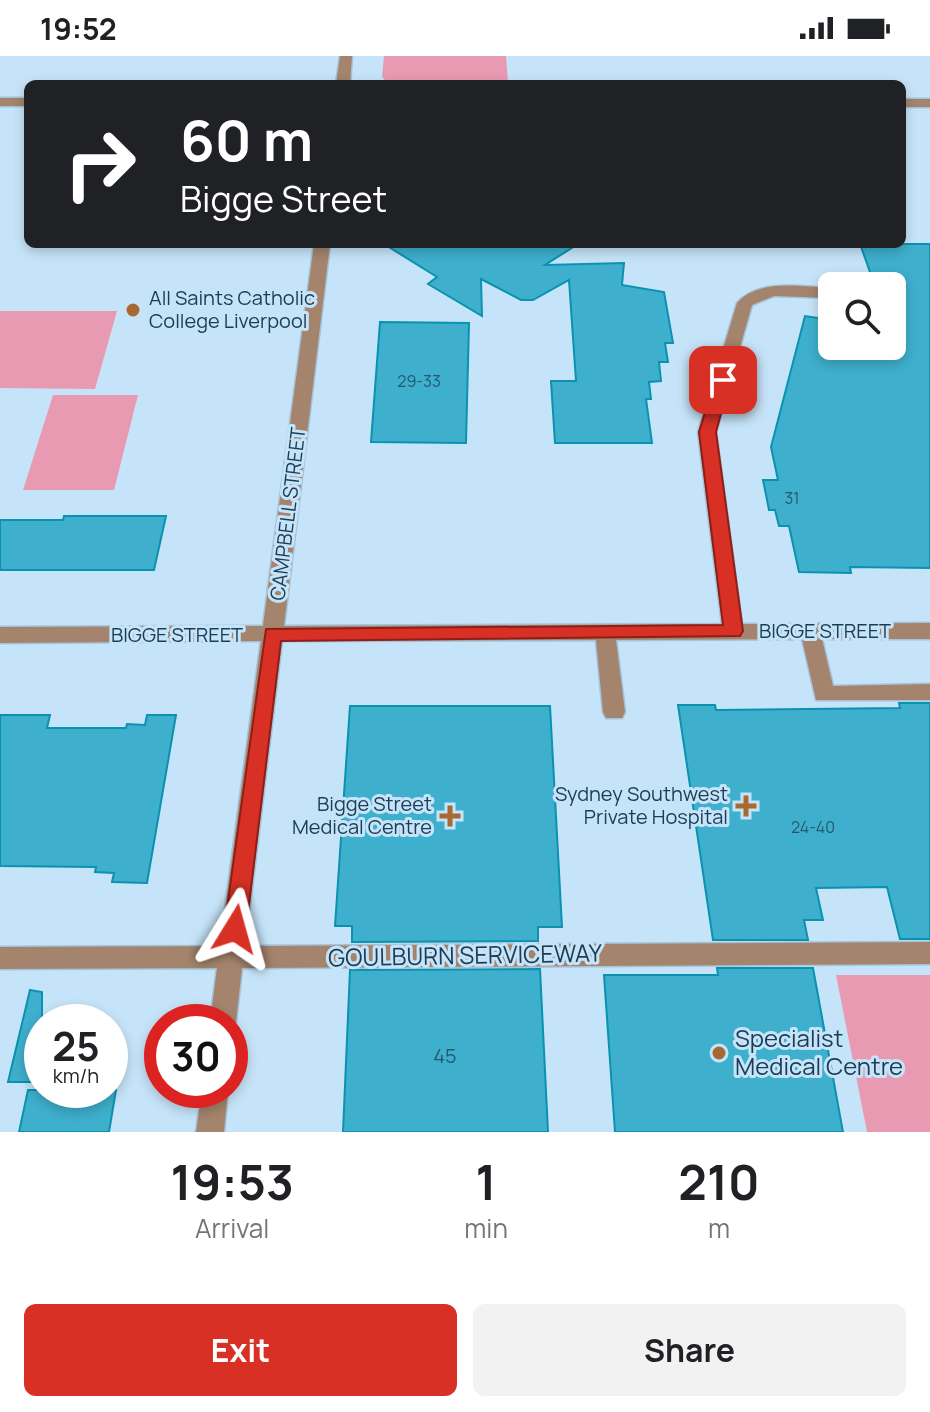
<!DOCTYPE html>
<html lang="en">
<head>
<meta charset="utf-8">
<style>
	:root { --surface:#fff; --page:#f2f2f2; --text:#202124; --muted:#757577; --accent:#d93025 }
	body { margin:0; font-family:Manrope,sans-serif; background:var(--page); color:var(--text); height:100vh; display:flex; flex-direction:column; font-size:30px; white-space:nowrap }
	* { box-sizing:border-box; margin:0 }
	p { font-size:26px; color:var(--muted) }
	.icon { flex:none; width:44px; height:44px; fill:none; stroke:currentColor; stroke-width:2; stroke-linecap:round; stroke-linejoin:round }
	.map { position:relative; height:1076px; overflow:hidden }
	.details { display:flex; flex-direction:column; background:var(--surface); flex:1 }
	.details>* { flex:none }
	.top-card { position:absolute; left:24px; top:24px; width:882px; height:168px; border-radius:12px; box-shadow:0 4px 12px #0003; background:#202124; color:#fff; overflow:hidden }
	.tools { position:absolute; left:818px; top:216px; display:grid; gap:16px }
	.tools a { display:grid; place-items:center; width:88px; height:88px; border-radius:12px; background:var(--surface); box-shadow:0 4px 12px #0003; font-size:40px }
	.speed { position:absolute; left:24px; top:948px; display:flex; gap:16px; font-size:40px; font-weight:700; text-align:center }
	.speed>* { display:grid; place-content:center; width:104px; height:104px; border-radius:50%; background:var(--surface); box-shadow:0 4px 12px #0003; line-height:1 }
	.speed small { font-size:20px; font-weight:400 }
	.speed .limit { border:12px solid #d22; background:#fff; color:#111 }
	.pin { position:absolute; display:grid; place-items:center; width:68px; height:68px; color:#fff; margin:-34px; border-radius:16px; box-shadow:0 4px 12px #0006 }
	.me { position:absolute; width:88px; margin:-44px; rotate:8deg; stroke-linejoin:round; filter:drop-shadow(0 0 6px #0008) }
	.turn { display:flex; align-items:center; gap:28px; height:168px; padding:0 24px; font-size:36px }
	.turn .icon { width:104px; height:104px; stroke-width:2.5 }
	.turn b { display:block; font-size:56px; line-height:68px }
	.eta { display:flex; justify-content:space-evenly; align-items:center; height:136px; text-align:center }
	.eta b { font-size:48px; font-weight:700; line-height:56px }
	.action { display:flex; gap:16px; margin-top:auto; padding:16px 24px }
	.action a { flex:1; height:92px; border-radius:12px; background:var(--accent); color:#fff; font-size:32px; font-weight:700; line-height:92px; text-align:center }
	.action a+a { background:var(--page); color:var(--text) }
	.status { display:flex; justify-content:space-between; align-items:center; height:56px; padding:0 40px; background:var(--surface); direction:ltr }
	.status svg { height:22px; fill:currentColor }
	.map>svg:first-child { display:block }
</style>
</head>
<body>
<div class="status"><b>19:52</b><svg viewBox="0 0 49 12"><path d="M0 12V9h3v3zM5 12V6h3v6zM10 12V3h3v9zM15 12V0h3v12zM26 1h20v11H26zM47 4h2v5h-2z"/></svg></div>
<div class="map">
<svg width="930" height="1076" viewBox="0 0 930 1076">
	<rect width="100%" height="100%" fill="#c6e4f9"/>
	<path fill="#e99ab3" d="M 384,0 L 506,0 L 508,27 L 388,27 L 382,21 Z
		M 0,255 L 117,255 L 95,333 L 0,332 Z
		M 53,339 L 138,339 L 114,434 L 23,434 Z
		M 836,919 L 930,919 L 930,1076 L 867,1076 Z"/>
	<path fill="#3eafcd" stroke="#0a92af" stroke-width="2" d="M 384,188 L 578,188 L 545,209 L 624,207 L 622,229 L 664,236 L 673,287 L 665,287 L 668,306 L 659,306 L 661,325 L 649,326 L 651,343 L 646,343 L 652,387 L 555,387 L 551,325 L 576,325 L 569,224 L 533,244 L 521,244 L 481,223 L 482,260 L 428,228 L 437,221 Z
		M 860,188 L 930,188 L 930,512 L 850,511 L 851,517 L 799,516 L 789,470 L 779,470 L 775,454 L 769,454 L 763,424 L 778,424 L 771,391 L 805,260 L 832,264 L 832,290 L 892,290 L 892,230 L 875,230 Z
		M 380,266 L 469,267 L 466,387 L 371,386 Z
		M 64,460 L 166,460 L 154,514 L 0,514 L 0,464 L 63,464 Z
		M 899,647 L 930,647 L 930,883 L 900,883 L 887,831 L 816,832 L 823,864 L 804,864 L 808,884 L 713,884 L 678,649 L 715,649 L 716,654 L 900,652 Z
		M 350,650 L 550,650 L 562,871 L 538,871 L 538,885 L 352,886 L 352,870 L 335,870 Z
		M 0,659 L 50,659 L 47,672 L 126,672 L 127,668 L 145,669 L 147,659 L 176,659 L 147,827 L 112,826 L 114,817 L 95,816 L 96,811 L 0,810 Z
		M 717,912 L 813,912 L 843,1076 L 615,1076 L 604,919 L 718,919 Z
		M 540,913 L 548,1076 L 343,1076 L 350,914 Z
		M 30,934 L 42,936 L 42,1026 L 8,1026 Z
		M 28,1034 L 116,1034 L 109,1076 L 19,1076 Z"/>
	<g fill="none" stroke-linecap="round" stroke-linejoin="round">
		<g stroke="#a4c2d8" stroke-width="3">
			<path id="minor" d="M 340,0 L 352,0 L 350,28 L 336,28 Z
				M 0,42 L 28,42 L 28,50 L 0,50 Z
				M 902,43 L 930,43 L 930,51 L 902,51 Z
				M 314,188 L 330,188 L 284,570 L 722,568 L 698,376 L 737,247 C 759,222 802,231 832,232 L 832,242 L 774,240 L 752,249 L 716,376 L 742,568 L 930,567 L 930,583 L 822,583 L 833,630 L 930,628 L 930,644 L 816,644 L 802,583 L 616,584 L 625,656 L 622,662 L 606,662 L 603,656 L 596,584 L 282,585 L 245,890 L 930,886 L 930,908 L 242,912 L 236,966 L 230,975 L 230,966 L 210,966 L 217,912 L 0,913 L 0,891 L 220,890 L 261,585 L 0,587 L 0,571 L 263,570 Z
				M 202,1034 L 228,1034 L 224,1076 L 196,1076 Z"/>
		</g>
		<use href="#minor" fill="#a4846c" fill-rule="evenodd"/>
	</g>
	<path fill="#d93025" stroke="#8d1f18" stroke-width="2" d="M 723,319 L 730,324 L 716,376 L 743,575 L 740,580 L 281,585 L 246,873 L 243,880 L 235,883 L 227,880 L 224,873 L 266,573 L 723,569 L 699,376 L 715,324 Z"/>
	<g fill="#a86831" stroke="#c6e4f9" stroke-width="3">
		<circle cx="133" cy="254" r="8"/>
		<path d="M742 738h8v8h8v8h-8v8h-8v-8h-8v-8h8z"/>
		<path d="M446 748h8v8h8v8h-8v8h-8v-8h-8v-8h8z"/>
		<circle cx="719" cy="997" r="8"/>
	</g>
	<g text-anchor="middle" stroke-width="6" stroke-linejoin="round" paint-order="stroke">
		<g font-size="16" fill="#245971">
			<text x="419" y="331">29-33</text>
			<text x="792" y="448">31</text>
			<text x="813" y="777">24-40</text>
		</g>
		<g font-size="20" fill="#1b3c52" stroke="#c6e4f9" text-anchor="end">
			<text x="149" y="249" text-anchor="start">All Saints Catholic<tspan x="149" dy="23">College Liverpool</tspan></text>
			<text x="728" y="745">Sydney Southwest<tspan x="728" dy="23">Private Hospital</tspan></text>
			<text x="432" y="755">Bigge Street<tspan x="432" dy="23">Medical Centre</tspan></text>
		</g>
		<g font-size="20" fill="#1b3c52" stroke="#c6e4f9">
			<text transform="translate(288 458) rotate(-83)" y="7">CAMPBELL STREET</text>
			<text x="825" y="582">BIGGE STREET</text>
			<text x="177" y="586">BIGGE STREET</text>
		</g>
		<g font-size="20" fill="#245971">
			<text x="445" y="1007">45</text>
		</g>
		<g font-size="24" fill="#1b3c52" stroke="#c6e4f9">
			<text transform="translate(465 900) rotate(-1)" y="8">GOULBURN SERVICEWAY</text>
		</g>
		<g font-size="24" fill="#1b3c52" stroke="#c6e4f9" text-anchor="start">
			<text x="735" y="991">Specialist<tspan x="735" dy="28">Medical Centre</tspan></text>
		</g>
	</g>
</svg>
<div class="tools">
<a><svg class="icon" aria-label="search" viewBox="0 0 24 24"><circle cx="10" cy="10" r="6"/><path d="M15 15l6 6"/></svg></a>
</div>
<div class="speed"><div>25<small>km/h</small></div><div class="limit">30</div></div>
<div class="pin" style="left:723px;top:324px;background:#d93025"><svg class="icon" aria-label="arrive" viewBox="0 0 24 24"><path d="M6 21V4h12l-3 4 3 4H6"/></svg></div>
<svg class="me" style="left:235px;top:873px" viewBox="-20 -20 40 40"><path d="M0-17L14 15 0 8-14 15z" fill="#d93025" stroke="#fff" stroke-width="4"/></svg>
<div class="top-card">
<div class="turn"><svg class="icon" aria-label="right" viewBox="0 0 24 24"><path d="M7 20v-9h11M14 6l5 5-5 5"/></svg><div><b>60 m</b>Bigge Street</div></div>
</div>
</div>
<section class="details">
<div class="eta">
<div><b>19:53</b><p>Arrival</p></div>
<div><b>1</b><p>min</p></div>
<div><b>210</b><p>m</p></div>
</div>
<div class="action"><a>Exit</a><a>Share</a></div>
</section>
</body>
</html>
